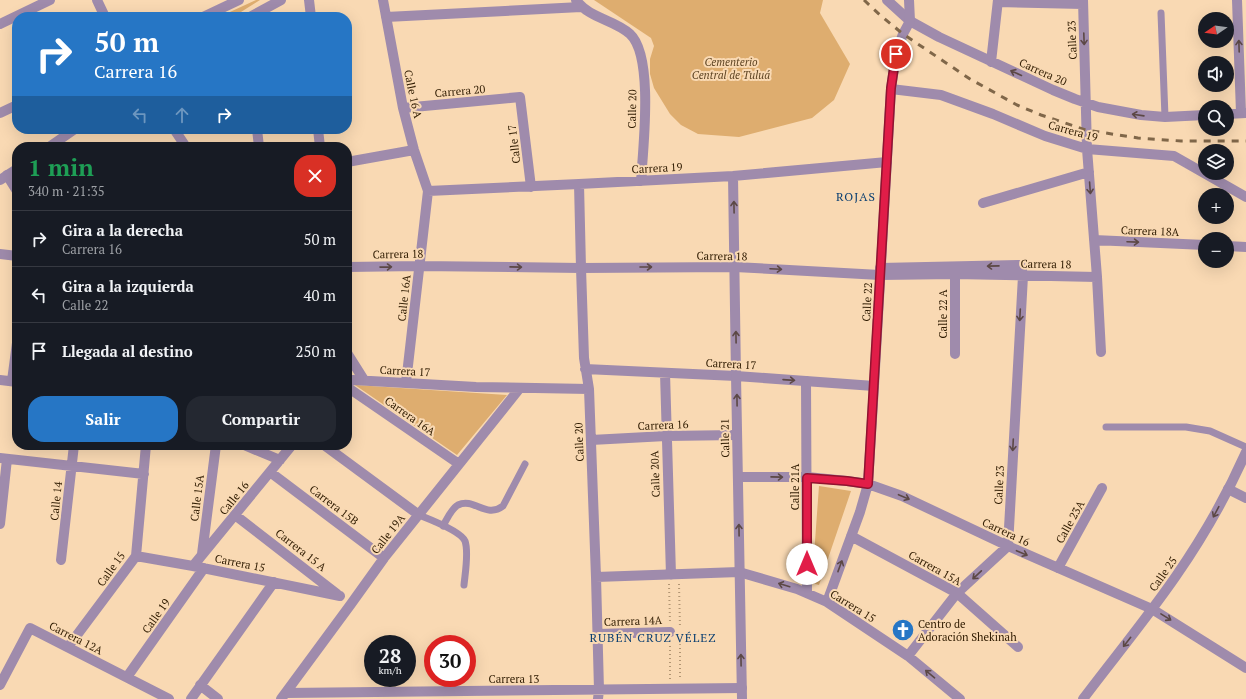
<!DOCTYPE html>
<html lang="es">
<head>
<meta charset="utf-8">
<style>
	:root { --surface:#171b24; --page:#242831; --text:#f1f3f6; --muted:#9ea1a6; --line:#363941; --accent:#2676c5 }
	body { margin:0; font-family:"PT Serif",serif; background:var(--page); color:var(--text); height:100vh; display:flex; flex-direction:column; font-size:15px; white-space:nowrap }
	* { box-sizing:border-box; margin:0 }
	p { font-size:13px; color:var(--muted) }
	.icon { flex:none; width:22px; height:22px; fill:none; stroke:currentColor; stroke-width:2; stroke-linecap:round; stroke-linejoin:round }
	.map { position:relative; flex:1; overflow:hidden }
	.details { position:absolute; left:12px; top:142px; width:340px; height:308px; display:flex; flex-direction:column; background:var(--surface); border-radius:16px; box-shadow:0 4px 16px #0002 }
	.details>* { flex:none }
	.guide { position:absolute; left:12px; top:12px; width:340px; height:122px; border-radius:16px; box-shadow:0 4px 16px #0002; background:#2676c5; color:#fff; overflow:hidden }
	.needle { width:26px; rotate:257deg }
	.buttons { position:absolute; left:1198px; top:12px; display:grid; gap:8px }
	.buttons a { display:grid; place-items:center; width:36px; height:36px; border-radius:50%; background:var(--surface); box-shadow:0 4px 16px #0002; font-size:20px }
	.speed { position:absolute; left:364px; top:635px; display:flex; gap:8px; font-size:20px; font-weight:700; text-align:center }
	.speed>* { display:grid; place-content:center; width:52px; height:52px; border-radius:50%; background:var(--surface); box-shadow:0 4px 16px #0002; line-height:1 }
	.speed small { font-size:10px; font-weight:400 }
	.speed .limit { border:6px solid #d22; background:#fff; color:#111 }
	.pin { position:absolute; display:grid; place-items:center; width:34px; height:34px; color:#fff; margin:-17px; border:2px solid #fff; border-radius:50%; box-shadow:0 1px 4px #0007 }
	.me { position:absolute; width:44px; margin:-22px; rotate:0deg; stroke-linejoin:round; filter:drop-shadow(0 0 3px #0008) }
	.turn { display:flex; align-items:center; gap:14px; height:84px; padding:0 16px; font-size:18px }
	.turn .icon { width:52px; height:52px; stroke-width:2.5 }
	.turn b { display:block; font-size:28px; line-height:34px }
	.lanes { display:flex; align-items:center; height:38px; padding:0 16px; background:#0003; justify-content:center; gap:20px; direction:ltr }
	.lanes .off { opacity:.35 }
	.round { display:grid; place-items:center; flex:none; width:42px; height:42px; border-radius:16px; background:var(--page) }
	.head { display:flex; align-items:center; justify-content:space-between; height:68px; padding:0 16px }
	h1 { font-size:24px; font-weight:600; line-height:30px; color:#1e9e55 }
	.action { display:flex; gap:8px; margin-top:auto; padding:8px 16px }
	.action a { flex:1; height:46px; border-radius:16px; background:var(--accent); color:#fff; font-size:16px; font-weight:600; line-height:46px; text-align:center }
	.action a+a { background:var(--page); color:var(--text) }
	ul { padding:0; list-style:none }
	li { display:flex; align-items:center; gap:12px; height:56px; padding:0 16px; border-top:1px solid var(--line) }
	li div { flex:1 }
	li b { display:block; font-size:15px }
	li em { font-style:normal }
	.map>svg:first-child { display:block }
</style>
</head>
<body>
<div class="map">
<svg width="1246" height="699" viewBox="0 0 1246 699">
	<rect width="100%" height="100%" fill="#f9d9b3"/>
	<path fill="#dead6f" d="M 256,0 L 260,0 L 233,17 L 219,17 Z
		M 594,0 L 823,0 L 820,13 L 850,64 L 834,100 L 812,118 L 739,137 L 698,134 L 681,125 L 670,114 L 654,88 L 650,74 L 650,59 L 654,46 L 651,38 Z
		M 355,385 L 507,395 L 457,455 Z
		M 819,486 L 851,491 L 819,585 L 812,583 Z"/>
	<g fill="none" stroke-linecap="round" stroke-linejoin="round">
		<path stroke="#b19573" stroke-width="2" stroke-dasharray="1 3" stroke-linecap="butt" d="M 669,584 L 670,622
			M 679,584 L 680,628
			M 680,636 L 680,678
			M 670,642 L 670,680"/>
		<path stroke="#9f8bac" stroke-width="7" d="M 1161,13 L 1165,117
			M 1106,427 L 1186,427 L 1210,431 L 1246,447
			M 419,515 C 429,519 461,531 465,541 C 469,552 465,574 464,585
			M 443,526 C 447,519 451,509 458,505 C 474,497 486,519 503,506 L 525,464"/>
		<path stroke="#9f8bac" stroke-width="10" d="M 97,0 L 105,17
			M 309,0 L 311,17
			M 383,0 L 403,108 L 414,150 L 428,191 L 406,383
			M 576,0 C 590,19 613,19 630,34 C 654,56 643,148 641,181
			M 887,0 L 910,21 L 939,37 L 1053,90 L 1075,99 L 1098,107 L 1141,115 L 1165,117 L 1205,115
			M 1083,0 L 1087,149 L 1097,277 L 1101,352
			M 1237,0 L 1241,113
			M 998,2 L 1083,4
			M 203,17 L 239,0
			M 386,17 L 581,7
			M 0,24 L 50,0
			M 991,62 L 998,0
			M 891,89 L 941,95 L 993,114 L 1045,136 L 1087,149 L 1174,156 L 1246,197
			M 403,108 L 520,97 L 531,187
			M 0,113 L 17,105
			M 1227,114 L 1246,113
			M 174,129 L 186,147
			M 257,129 L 259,147
			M 318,129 L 320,147
			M 347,162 L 414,150
			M 7,175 L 17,191
			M 579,184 L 581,268 L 584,358 L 589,389 L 596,577 L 599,690 L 598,699
			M 428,191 L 579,184 L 733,176 L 887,162
			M 983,203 L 1089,172
			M 1094,240 L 1205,245
			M 1227,246 L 1246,247
			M 0,254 L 17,256
			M 347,267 L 419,266 L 581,268 L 735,267 L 880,275 L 955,274 L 1097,277
			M 880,268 L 1021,265 L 1023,276 L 1008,546 L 957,593 L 908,656
			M 347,353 L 364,380
			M 955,354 L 955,274
			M 585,369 L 736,376 L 733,176
			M 665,373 L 671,575
			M 0,380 L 17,382
			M 12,381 L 17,343
			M 347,381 L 353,380 L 476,387 L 589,389
			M 806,381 L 807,593
			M 347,387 L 459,464
			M 591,440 L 666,436 L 737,435
			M 244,445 L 280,460
			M 324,445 L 419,515
			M 0,458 L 144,474
			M 270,472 L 384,558
			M 738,477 L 807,477 L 847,481 L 868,484 L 902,496 L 1008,546 L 1152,609 L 1246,668
			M 1228,489 L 1246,498
			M 235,515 L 337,594
			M 0,524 L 7,459
			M 851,536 L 957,593 L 1018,647
			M 202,554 L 216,445
			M 136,556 L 193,566 L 340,596
			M 61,560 L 74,445
			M 193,566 L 292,445
			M 1058,568 L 1102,488
			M 596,577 L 739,572 L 797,589 L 827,602 L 908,656 L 960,699
			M 827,602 L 860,512 L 868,484 L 874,386
			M 597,634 L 670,632
			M 68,647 L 136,556 L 146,445
			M 127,677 L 204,568
			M 0,685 L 30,628 L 169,699
			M 200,685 L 218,699
			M 286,693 L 742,688
			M 191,699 L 274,582
			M 281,699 L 351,604 L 384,558 L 520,388"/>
		<path stroke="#9f8bac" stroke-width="10" d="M 250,17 L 281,0
			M 49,147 L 75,129
			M 0,180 L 17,169
			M 742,699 L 736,376 L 874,386 L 891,89 L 896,54 L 903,34 L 910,21 L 909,0
			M 1083,699 C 1114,658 1147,618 1176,576 C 1203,537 1227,495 1246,452"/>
		<path stroke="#806749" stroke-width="3" stroke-dasharray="7 7" stroke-linecap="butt" d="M 864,0 L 880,15 L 903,34 L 970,79 L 1017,105 L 1041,115 L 1086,130 L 1138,138 L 1181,141 L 1246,141"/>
	</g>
	<defs><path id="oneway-shaft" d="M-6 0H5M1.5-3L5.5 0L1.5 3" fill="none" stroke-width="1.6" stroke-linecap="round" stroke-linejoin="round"/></defs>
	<g stroke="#5c4845">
		<use href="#oneway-shaft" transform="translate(1084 39) rotate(88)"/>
		<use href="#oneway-shaft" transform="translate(1239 46) rotate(-92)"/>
		<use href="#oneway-shaft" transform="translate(1016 73) rotate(-156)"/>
		<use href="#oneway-shaft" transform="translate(1138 115) rotate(-172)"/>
		<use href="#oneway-shaft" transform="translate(1090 188) rotate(86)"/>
		<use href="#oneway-shaft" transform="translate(734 207) rotate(-91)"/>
		<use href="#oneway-shaft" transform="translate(1133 242) rotate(2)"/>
		<use href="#oneway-shaft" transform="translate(993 266) rotate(179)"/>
		<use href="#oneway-shaft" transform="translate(386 267) rotate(-1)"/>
		<use href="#oneway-shaft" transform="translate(516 267) rotate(1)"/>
		<use href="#oneway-shaft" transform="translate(646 267)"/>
		<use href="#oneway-shaft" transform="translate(776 269) rotate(3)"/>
		<use href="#oneway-shaft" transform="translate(1020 315) rotate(93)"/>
		<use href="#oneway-shaft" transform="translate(736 337) rotate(-91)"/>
		<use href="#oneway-shaft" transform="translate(789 380) rotate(4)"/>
		<use href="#oneway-shaft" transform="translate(737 400) rotate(-91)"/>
		<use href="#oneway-shaft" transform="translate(1013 445) rotate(93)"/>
		<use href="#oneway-shaft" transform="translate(777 477) rotate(1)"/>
		<use href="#oneway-shaft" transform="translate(904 497) rotate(23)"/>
		<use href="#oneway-shaft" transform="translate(1216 512) rotate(118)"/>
		<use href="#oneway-shaft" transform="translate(739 530) rotate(-91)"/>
		<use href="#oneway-shaft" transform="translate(1022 553) rotate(23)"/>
		<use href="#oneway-shaft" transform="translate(840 566) rotate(-70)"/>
		<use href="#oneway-shaft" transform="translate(977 575) rotate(137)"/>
		<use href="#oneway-shaft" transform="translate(784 585) rotate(-163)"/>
		<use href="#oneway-shaft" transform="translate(1166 617) rotate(32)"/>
		<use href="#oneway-shaft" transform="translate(1127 642) rotate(128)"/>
		<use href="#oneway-shaft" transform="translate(741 660) rotate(-91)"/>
		<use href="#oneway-shaft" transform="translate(930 674) rotate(-140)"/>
	</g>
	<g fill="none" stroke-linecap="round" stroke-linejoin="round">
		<g stroke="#92132f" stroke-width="10">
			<path id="route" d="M 807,564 L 807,478 L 847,481 L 868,484 L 891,88 L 896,54"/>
		</g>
		<use href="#route" stroke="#e11d48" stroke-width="7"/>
	</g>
	<defs>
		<g id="church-disc" transform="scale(1.15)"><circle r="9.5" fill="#2676c5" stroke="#f9d9b3"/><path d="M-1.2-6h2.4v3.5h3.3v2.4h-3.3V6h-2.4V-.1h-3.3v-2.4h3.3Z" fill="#fff"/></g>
	</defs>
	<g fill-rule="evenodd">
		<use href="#church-disc" x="903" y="630"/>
	</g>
	<g text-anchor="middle" stroke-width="4" stroke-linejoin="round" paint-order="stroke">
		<g font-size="11" fill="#2f1b01" stroke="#f9d9b3">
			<text transform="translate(1072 40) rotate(-92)" y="4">Calle 23</text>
			<text transform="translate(1043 72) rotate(24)" y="4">Carrera 20</text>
			<text transform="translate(460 91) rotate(-5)" y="4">Carrera 20</text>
			<text transform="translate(413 94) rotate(78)" y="4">Calle 16 A</text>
			<text transform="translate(632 109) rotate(-89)" y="4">Calle 20</text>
			<text transform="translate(1073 131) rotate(15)" y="4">Carrera 19</text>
			<text transform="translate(514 144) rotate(-97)" y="4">Calle 17</text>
			<text transform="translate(657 168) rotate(-3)" y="4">Carrera 19</text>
			<text transform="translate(1150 231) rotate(2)" y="4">Carrera 18A</text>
			<text transform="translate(398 254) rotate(-1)" y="4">Carrera 18</text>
			<text transform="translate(722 256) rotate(1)" y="4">Carrera 18</text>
			<text transform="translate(1046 264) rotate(1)" y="4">Carrera 18</text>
			<text transform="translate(404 298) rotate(-84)" y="4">Calle 16A</text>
			<text transform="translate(867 302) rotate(-87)" y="4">Calle 22</text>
			<text transform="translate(943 314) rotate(-90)" y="4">Calle 22 A</text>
			<text transform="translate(731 364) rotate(3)" y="4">Carrera 17</text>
			<text transform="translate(405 371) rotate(3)" y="4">Carrera 17</text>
			<text transform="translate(410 416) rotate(35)" y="4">Carrera 16A</text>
			<text transform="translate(663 425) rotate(-2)" y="4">Carrera 16</text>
			<text transform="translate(725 438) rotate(-91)" y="4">Calle 21</text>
			<text transform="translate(579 442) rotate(-92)" y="4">Calle 20</text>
			<text transform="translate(655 474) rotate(-92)" y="4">Calle 20A</text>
			<text transform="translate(999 485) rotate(-87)" y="4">Calle 23</text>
			<text transform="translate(795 487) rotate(-90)" y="4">Calle 21A</text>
			<text transform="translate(197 498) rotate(-83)" y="4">Calle 15A</text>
			<text transform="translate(234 498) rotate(-51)" y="4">Calle 16</text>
			<text transform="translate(56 501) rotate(-84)" y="4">Calle 14</text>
			<text transform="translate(334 505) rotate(37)" y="4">Carrera 15B</text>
			<text transform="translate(1070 522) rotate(-61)" y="4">Calle 23A</text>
			<text transform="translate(1006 532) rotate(25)" y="4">Carrera 16</text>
			<text transform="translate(388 534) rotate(-52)" y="4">Calle 19A</text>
			<text transform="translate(301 550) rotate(38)" y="4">Carrera 15 A</text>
			<text transform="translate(240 563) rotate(11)" y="4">Carrera 15</text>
			<text transform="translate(935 568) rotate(29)" y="4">Carrera 15A</text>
			<text transform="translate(111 569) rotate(-54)" y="4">Calle 15</text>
			<text transform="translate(1163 574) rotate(-55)" y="4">Calle 25</text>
			<text transform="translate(853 606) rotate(32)" y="4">Carrera 15</text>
			<text transform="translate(156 616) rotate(-55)" y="4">Calle 19</text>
			<text transform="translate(633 621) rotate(-2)" y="4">Carrera 14A</text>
			<text transform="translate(76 638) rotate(27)" y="4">Carrera 12A</text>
			<text x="514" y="683">Carrera 13</text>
		</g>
		<g font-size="11" font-style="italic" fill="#5e4423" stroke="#f9d9b3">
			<text x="731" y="66">Cementerio<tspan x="731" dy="13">Central de Tuluá</tspan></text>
		</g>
		<g font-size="11" fill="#2f1b01" stroke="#f9d9b3" text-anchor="start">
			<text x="918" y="628">Centro de<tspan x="918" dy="13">Adoración Shekinah</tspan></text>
		</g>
		<g font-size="12" letter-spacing="1" fill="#0b3f71" stroke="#f9d9b3">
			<text x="856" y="201">ROJAS</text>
			<text x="653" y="642">RUBÉN CRUZ VÉLEZ</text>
		</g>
	</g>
</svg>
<div class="buttons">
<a><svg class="needle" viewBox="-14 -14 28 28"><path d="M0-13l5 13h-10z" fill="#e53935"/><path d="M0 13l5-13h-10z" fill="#9ea1a6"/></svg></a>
<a><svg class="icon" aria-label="sound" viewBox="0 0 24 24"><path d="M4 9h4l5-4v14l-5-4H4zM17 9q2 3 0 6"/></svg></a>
<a><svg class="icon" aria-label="search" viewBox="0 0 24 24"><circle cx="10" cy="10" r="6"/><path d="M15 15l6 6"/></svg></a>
<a><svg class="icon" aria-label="layers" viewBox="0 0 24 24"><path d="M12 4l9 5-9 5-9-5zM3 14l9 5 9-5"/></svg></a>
<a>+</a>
<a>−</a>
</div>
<div class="speed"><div>28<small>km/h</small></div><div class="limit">30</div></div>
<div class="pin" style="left:896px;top:54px;background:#d93025"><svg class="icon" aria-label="arrive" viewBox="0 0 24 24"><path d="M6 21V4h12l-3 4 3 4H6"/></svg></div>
<svg class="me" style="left:807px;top:564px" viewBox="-20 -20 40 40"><circle r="19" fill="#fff"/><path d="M0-13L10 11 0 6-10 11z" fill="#e11d48"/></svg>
<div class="guide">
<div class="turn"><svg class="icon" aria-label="right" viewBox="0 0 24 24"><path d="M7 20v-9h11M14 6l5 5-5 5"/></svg><div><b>50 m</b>Carrera 16</div></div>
<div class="lanes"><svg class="icon off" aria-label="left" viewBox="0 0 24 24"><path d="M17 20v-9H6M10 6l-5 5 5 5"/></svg><svg class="icon off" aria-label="ahead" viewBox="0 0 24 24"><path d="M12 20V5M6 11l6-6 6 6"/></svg><svg class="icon" aria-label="right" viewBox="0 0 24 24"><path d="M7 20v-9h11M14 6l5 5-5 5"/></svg></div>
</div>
<section class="details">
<div class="head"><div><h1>1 min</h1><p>340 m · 21:35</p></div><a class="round" style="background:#d93025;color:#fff"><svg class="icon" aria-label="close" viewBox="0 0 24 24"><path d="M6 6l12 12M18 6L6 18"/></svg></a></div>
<ul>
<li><svg class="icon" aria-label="right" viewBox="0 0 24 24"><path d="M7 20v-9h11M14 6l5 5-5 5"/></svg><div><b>Gira a la derecha</b><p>Carrera 16</p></div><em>50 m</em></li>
<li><svg class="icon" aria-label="left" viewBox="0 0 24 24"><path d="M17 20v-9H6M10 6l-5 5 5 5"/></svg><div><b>Gira a la izquierda</b><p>Calle 22</p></div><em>40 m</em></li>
<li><svg class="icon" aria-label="arrive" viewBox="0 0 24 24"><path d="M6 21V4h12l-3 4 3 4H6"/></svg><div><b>Llegada al destino</b></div><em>250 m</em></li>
</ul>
<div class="action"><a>Salir</a><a>Compartir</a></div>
</section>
</div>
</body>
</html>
